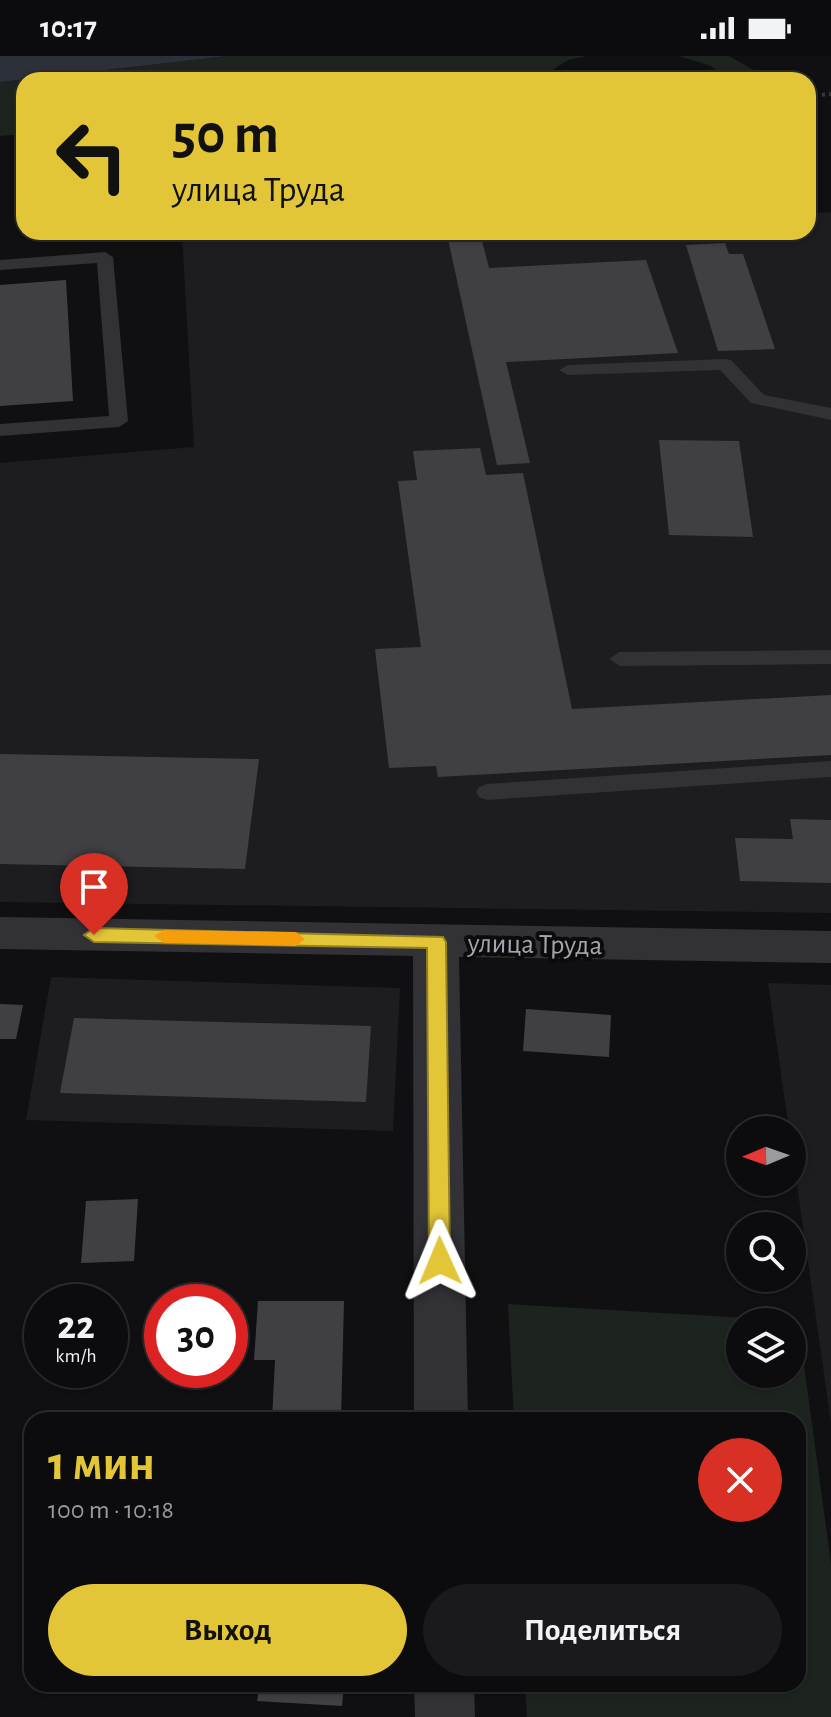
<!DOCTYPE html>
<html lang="ru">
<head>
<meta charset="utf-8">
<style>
	:root { --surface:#0c0c0e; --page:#1a1a1c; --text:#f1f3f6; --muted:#9a9b9e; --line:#2c2c2e; --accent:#e2c638 }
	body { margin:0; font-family:"Alegreya Sans",sans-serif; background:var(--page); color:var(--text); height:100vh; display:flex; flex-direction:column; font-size:30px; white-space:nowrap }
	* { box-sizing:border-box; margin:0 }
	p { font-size:26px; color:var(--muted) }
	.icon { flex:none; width:44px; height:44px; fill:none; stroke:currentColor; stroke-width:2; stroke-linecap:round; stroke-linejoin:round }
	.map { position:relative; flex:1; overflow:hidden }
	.side { position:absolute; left:24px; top:1356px; width:782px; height:280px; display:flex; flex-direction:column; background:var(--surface); border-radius:24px; box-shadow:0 2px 6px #0004,0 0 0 2px var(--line) }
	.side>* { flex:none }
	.top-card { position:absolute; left:16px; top:16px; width:800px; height:168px; border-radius:24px; box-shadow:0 2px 6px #0004,0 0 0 2px var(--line); background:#e2c638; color:#111; overflow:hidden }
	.needle { width:52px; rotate:268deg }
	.buttons { position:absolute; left:726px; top:1060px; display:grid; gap:16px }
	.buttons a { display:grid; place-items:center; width:80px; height:80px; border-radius:50%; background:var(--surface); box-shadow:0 2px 6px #0004,0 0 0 2px var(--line); font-size:40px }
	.speed { position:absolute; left:24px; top:1228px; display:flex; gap:16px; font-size:40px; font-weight:700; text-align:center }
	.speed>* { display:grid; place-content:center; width:104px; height:104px; border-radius:50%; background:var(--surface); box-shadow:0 2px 6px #0004,0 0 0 2px var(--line); line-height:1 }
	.speed small { font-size:20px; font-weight:400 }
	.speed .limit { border:12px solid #d22; background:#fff; color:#111 }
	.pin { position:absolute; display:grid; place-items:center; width:68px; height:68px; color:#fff; margin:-82px -34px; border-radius:50% 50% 50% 0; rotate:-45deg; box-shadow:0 0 8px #0007 }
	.pin .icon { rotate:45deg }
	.me { position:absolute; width:88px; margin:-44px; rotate:359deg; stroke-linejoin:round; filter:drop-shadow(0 0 6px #0008) }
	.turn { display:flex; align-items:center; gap:28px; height:168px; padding:0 24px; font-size:36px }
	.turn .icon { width:104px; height:104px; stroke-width:2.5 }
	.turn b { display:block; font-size:56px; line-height:68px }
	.round { display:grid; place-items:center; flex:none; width:84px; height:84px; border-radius:42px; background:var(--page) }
	.overview { display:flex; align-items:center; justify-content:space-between; height:136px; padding:0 24px }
	h1 { font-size:48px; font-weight:600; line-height:60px; color:var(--accent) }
	.cta { display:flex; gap:16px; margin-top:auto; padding:16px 24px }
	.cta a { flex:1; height:92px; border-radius:48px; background:var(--accent); color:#111; font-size:32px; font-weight:600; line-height:92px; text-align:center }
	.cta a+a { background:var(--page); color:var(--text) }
	.status { display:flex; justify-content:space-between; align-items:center; height:56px; padding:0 40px; background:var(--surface); direction:ltr }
	.status svg { height:22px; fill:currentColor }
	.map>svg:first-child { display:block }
</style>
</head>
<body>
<div class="status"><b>10:17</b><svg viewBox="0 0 49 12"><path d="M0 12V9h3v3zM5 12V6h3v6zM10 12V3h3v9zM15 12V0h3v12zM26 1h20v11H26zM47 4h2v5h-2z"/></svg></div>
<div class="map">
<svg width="831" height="1661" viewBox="0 0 831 1661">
	<rect width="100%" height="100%" fill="#101012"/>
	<path fill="#1d1c1e" d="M 831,156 L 831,857 L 0,846 L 0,407 L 194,391 L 182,178 L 808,176 L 808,158 Z
		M 51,921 L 400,932 L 393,1075 L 26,1064 Z
		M 768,927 L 831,929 L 831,1367 L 792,1094 L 792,1074 L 789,1074 Z"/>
	<path fill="#1d241f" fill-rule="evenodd" d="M 228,0 L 587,0 L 568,4 L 537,24 L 24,24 L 24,78 L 0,80 L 0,26 Z
		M 679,0 L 729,0 L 771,24 L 730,24 L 711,10 Z
		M 508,1248 L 798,1265 L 831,1508 L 831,1661 L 527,1661 L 525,1628 L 798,1628 L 798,1364 L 514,1364 ZM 792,1266 L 792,1318 L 740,1318 L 740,1266 Z"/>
	<path fill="#2c3038" d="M 0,0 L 228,0 L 0,26 Z"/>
	<path fill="#404044" d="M 481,181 L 489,212 L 646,204 L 678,297 L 506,306 L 530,407 L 497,409 L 448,183 Z
		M 725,187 L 729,198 L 743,198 L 775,293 L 718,295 L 686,189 Z
		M 66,224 L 73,345 L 0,350 L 0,229 Z
		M 659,384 L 739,385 L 753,481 L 669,479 Z
		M 480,392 L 486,419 L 523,417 L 572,653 L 831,639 L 831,699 L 438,721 L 436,710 L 389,712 L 375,593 L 421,591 L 398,425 L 417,424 L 413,395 Z
		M 0,698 L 259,703 L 245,813 L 0,808 Z
		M 790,763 L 831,764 L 831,827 L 740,825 L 735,782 L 793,783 Z
		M 0,948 L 23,949 L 16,983 L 0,983 Z
		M 526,953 L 611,959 L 609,1001 L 523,995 Z
		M 74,962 L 371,970 L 366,1046 L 60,1037 Z
		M 138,1143 L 134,1205 L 81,1207 L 86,1145 Z
		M 258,1245 L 344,1245 L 341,1364 L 272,1364 L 275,1304 L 254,1304 Z
		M 260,1628 L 344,1628 L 342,1650 L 257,1645 Z"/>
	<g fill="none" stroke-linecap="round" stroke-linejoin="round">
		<path stroke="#38383d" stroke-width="4" stroke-dasharray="3 4" stroke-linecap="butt" d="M 808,40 L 831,38"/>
		<path fill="#323236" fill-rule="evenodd" d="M 105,196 L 113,201 L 128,365 L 119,371 L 0,380 L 0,368 L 109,360 L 97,207 L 0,214 L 0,204 Z
			M 725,303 L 731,304 L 764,339 L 831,352 L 831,364 L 751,347 L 720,314 L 568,319 L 559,314 L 568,309 Z
			M 831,594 L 831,608 L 620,610 L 609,603 L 620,596 Z
			M 831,705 L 831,721 L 487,744 L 479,741 L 476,736 L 479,731 L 487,728 Z"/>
		<path fill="#323236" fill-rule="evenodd" d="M 0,861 L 831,875 L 831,907 L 459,901 L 468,1364 L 414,1364 L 413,900 L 0,893 Z
			M 414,1628 L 474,1628 L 475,1661 L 415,1661 Z"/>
	</g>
	<path fill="#e2c638" stroke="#938124" stroke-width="2" d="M 94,872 L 443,881 L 446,886 L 450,1205 L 447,1211 L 440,1213 L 432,1211 L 429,1205 L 427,892 L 94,886 L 84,879 Z"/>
	<path fill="#f59e0b" d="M 164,874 L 296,876 L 305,883 L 296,890 L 164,887 L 154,880 Z"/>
	<g text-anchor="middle" stroke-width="8" stroke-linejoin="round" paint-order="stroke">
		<g font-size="28" fill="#a3a5b1" stroke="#0c0b0c">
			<text transform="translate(535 887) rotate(1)" y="10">улица Труда</text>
		</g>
	</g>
</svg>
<div class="buttons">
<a><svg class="needle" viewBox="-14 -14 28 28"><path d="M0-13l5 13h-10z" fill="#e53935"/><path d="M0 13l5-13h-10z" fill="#9a9b9e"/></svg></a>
<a><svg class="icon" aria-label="search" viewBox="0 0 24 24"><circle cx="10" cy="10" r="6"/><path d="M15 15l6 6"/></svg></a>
<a><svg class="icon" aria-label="layers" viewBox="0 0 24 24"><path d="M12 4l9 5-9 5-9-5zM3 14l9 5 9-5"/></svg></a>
</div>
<div class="speed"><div>22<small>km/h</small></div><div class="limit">30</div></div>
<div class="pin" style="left:94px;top:879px;background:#d93025"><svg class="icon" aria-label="arrive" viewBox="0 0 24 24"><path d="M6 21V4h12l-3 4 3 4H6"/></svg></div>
<svg class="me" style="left:440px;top:1205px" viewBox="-20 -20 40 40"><path d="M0-17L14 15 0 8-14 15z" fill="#e2c638" stroke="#fff" stroke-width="4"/></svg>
<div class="top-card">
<div class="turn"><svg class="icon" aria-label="left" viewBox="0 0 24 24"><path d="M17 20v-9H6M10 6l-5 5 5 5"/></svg><div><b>50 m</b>улица Труда</div></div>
</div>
<section class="side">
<div class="overview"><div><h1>1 мин</h1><p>100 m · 10:18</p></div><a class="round" style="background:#d93025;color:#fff"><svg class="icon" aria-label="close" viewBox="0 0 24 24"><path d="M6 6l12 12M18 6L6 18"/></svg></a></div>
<div class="cta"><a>Выход</a><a>Поделиться</a></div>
</section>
</div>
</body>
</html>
